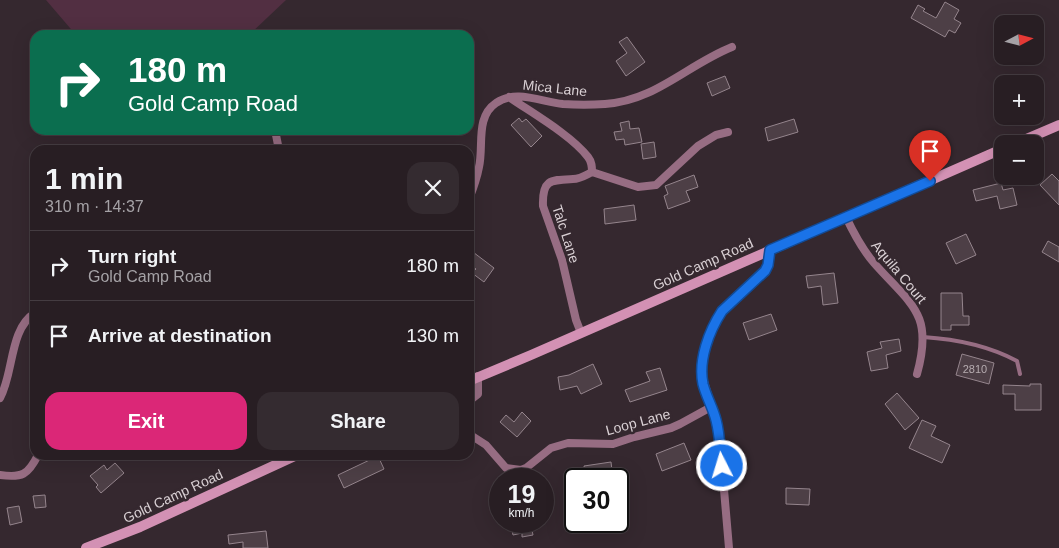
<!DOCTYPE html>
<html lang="en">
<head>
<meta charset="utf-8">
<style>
	:root { --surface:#281e23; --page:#342b30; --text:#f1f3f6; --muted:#a5a2a6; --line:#443c41; --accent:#db2777 }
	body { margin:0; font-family:Arial,sans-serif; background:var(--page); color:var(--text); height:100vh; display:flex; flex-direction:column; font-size:19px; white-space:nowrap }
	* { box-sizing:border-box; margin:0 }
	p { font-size:16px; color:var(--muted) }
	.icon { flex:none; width:28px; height:28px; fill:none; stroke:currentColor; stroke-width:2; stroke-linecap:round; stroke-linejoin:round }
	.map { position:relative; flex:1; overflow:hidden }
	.panel { position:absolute; left:30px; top:145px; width:444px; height:315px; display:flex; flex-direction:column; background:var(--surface); border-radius:15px; box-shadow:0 5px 20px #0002,0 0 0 1px var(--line) }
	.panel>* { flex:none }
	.banner { position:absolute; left:30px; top:30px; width:444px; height:105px; border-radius:15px; box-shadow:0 5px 20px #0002,0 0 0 1px var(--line); background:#0b6e4f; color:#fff; overflow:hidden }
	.needle { width:32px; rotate:83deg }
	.fabs { position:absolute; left:994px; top:15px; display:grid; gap:10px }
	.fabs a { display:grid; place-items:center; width:50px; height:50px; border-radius:10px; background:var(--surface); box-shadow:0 5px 20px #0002,0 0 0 1px var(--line); font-size:25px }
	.speed { position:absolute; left:489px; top:468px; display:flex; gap:10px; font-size:25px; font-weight:700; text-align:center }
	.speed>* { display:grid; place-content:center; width:65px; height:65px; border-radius:50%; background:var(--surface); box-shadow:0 5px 20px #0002,0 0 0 1px var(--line); line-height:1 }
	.speed small { font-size:12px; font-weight:400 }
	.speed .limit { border:2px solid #111; border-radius:8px; background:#fff; color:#111 }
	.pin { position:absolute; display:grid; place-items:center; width:42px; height:42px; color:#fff; margin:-51px -21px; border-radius:50% 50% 50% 0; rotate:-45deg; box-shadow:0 0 5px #0007 }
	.pin .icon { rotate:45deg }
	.me { position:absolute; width:55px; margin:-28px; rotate:355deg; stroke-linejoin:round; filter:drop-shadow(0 0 4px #0008) }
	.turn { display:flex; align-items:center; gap:18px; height:105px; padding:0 15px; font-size:22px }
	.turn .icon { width:65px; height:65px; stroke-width:2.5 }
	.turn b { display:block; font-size:35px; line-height:42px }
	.round { display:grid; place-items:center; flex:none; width:52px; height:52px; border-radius:15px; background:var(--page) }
	.head { display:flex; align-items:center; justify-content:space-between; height:85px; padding:0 15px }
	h1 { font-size:30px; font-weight:600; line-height:38px }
	.button { display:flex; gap:10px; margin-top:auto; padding:10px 15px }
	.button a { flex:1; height:58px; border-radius:15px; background:var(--accent); color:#fff; font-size:20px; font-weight:600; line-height:58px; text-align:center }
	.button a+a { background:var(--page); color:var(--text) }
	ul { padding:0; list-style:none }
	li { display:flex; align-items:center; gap:15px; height:70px; padding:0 15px; border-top:1px solid var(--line) }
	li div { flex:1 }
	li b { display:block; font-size:19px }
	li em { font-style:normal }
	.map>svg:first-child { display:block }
</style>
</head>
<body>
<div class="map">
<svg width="1059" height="548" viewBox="0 0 1059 548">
	<rect width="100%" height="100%" fill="#35282f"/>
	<path fill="#522f42" d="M 46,0 L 286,0 L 249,35 L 76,35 Z"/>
	<path fill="#4d3f46" stroke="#95858d" d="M 945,2 L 959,10 L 954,19 L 961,23 L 955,33 L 949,30 L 945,37 L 911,18 L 918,5 L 925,9 L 923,11 L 936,18 Z
		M 627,37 L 645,62 L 626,76 L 616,61 L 627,53 L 619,42 Z
		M 725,76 L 730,88 L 712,96 L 707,83 Z
		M 519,118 L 522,122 L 526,119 L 542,136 L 531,147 L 511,125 Z
		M 794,119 L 798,132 L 768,141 L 765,128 Z
		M 629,121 L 630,129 L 639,128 L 642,142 L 625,145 L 624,139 L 616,140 L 614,132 L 622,131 L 620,123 Z
		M 654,142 L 656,157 L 643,159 L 641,144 Z
		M 1052,174 L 1059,181 L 1059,205 L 1040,185 Z
		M 694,175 L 698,187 L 686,191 L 690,201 L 668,209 L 664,196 L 668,194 L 665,186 Z
		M 1001,183 L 1003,190 L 1013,188 L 1017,205 L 1000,209 L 997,196 L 976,201 L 973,190 Z
		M 634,205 L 636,220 L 605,224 L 604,209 Z
		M 966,234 L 976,255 L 956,264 L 946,243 Z
		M 1048,241 L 1059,247 L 1059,262 L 1042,252 Z
		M 469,249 L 494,268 L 484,282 L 472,273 L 476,269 L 469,263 Z
		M 834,273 L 838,303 L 823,305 L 821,286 L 808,288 L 806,276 Z
		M 941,293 L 962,293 L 963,316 L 969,316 L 969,325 L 951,325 L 951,330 L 941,330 Z
		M 771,314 L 777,330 L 749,340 L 743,323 Z
		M 899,339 L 901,351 L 886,355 L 888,368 L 871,371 L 867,352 L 882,348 L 880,342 Z
		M 962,354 L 994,363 L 989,384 L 956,375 Z
		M 593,364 L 602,384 L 581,394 L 577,386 L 560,390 L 558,377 L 569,375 Z
		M 660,368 L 667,390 L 630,402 L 625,390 L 650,381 L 646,372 Z
		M 1030,384 L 1041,384 L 1041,410 L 1015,410 L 1015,394 L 1003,394 L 1003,385 L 1030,386 Z
		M 897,393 L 919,418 L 905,430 L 885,404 Z
		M 522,412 L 531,421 L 517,437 L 500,422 L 506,415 L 514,422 Z
		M 922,420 L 936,426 L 931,436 L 950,445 L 942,463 L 909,448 Z
		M 684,443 L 691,460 L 662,471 L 656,454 Z
		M 378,456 L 384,469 L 344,488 L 338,475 Z
		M 611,462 L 613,479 L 586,479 L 584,466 Z
		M 115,463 L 124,473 L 101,493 L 96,487 L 98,485 L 90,476 L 104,465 L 107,470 Z
		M 786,488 L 810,489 L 809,505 L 786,504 Z
		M 45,495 L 46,507 L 35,508 L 33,496 Z
		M 19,506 L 22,522 L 10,525 L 7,508 Z
		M 515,521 L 530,521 L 533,535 L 522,537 L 522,533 L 513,535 L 511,525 L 515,524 Z
		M 266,531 L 268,548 L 243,548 L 243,542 L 229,544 L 228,535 Z"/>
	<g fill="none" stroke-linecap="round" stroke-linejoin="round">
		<path stroke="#976d83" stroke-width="4" d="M 923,337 C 955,339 989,346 1017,361 L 1020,374"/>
		<path stroke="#976d83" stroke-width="8" d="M 509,97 C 532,113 571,135 588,157 C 592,162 592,167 592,172
			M 275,130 L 279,150
			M 592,172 L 638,187 L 656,185 L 698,146 L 716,135 L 728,132
			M 469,199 C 473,189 477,178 479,167 C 484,146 475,117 496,103 C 515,89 542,102 563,104 C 577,105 591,105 605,104 C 655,101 687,65 732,47
			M 846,217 C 854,234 862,249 874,263 C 911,305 934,313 917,374
			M 581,333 L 576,320 L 562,260 L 543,206 C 542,179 551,180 573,179 C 580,179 586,175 592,172
			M 0,398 C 14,373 9,329 35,313
			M 469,401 L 478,394 L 478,376
			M 469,434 L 486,445 L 506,468 L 521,470 L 526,468 L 551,448 L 568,443 L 613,444 L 634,437 L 671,428 L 680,424 L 711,407
			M 73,455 L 80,455
			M 0,475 C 22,478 28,475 38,455
			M 729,548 L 719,431 L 702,375 L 703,356 L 717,319 L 722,311 L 765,271 L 768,265 L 770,250"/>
		<path stroke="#d391b4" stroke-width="10" d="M 1015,144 L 1059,125
			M 469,381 L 531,355 L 1002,149
			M 86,548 L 140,527 L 297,455"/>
	</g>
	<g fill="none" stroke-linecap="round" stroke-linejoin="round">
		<g stroke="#114b97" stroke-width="12">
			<path id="route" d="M 722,466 C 720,451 720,435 716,420 C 713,408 706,396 703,384 C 698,360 709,331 722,311 L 765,271 L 768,265 L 770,250 L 930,181"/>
		</g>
		<use href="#route" stroke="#1a73e8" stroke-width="9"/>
	</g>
	<g text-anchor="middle" stroke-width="5" stroke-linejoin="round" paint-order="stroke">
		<g font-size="11" fill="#b6acb0">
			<text x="975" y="373">2810</text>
		</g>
		<g font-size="14" fill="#d9d0d4" stroke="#35282f">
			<text transform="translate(555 88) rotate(6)" y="5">Mica Lane</text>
			<text transform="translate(566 234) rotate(72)" y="5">Talc Lane</text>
			<text transform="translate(703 264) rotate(-24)" y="5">Gold Camp Road</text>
			<text transform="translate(899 272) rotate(50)" y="5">Aquila Court</text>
			<text transform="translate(638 422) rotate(-15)" y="5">Loop Lane</text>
			<text transform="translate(173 496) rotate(-25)" y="5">Gold Camp Road</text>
		</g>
	</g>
</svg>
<div class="fabs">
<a><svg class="needle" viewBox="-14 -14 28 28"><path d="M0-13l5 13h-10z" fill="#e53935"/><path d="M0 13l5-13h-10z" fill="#a5a2a6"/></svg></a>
<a>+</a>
<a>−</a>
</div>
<div class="speed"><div>19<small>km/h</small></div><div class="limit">30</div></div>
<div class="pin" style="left:930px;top:181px;background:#d93025"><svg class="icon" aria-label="arrive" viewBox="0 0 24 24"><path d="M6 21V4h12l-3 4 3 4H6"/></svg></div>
<svg class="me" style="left:722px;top:466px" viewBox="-20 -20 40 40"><circle r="17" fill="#1a73e8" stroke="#fff" stroke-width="3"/><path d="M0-11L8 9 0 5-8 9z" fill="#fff"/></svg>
<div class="banner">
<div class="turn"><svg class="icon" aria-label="right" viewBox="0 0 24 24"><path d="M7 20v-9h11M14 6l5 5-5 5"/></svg><div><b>180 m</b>Gold Camp Road</div></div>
</div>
<section class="panel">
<div class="head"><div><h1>1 min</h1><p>310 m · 14:37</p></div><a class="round"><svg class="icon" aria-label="close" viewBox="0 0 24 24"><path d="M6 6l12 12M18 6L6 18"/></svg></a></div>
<ul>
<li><svg class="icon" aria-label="right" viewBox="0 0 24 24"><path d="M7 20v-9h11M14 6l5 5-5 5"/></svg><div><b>Turn right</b><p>Gold Camp Road</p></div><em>180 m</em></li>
<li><svg class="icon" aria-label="arrive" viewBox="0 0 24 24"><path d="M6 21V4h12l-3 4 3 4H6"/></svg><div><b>Arrive at destination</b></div><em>130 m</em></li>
</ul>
<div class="button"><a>Exit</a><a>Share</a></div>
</section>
</div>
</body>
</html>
